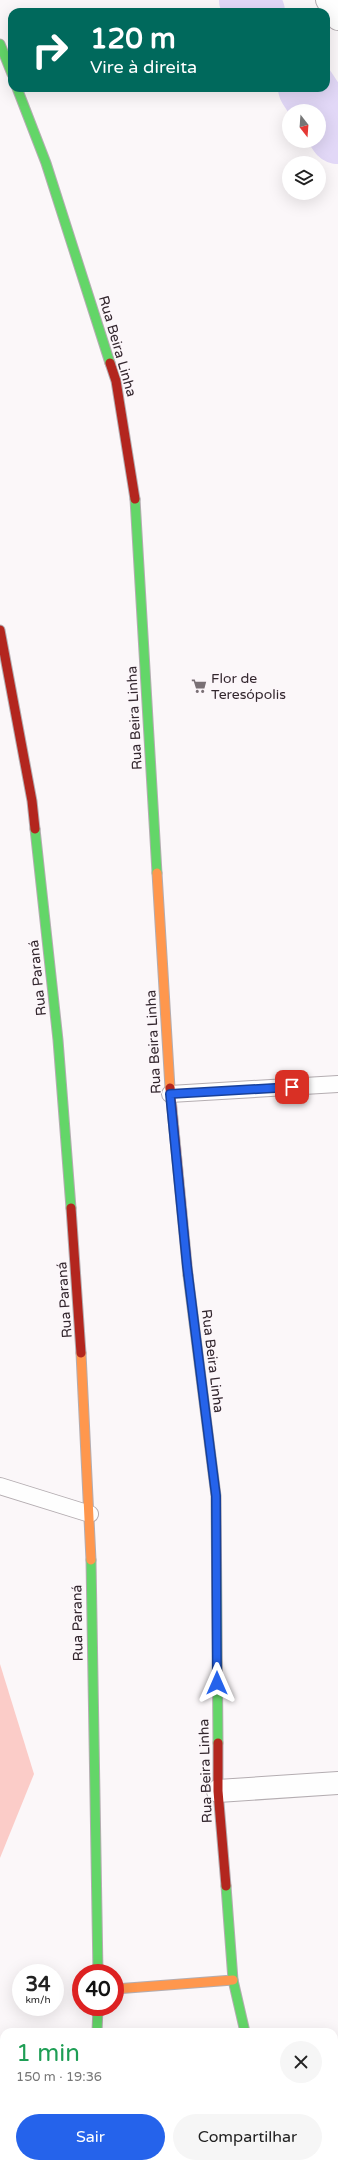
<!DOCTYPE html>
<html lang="pt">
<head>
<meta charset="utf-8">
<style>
	:root { --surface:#fff; --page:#f6f6f6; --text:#222; --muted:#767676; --accent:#2563eb }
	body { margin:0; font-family:"Varela Round",sans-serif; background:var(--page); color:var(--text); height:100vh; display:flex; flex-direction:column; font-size:15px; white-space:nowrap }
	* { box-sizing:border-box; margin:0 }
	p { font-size:13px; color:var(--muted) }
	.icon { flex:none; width:22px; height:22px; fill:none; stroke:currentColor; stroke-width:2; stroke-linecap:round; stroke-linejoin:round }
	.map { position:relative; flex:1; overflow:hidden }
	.sheet { position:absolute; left:0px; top:2028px; width:338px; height:140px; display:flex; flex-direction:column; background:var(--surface); border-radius:12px 12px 0 0; box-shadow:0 4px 16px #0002 }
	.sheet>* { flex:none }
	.hud { position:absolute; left:8px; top:8px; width:322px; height:84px; border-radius:12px; box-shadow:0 4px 16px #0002; background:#00695c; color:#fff; overflow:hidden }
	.needle { width:26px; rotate:163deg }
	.tools { position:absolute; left:282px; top:104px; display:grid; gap:8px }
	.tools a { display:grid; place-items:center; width:44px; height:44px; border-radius:50%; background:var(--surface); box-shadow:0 4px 16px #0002; font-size:20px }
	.speed { position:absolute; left:12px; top:1964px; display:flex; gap:8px; font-size:20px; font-weight:700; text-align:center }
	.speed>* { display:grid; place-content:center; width:52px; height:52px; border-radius:50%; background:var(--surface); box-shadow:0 4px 16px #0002; line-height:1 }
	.speed small { font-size:10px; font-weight:400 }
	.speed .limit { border:6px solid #d22; background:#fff; color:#111 }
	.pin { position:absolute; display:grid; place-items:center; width:34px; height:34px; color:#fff; margin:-17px; border-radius:8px; box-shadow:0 2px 6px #0006 }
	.me { position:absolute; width:44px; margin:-22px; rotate:0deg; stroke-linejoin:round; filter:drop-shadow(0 0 3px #0008) }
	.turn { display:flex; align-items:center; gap:14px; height:84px; padding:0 16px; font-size:18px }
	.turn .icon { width:52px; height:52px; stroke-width:2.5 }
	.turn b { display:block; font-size:28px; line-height:34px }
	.round { display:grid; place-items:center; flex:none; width:42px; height:42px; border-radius:21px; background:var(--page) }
	.headline { display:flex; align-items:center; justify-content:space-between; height:68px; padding:0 16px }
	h1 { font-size:24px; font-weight:600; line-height:30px; color:#1e9e55 }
	.action { display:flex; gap:8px; margin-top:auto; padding:8px 16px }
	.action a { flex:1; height:46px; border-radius:24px; background:var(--accent); color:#fff; font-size:16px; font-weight:600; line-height:46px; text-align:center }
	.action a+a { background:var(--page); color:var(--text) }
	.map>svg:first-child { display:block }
</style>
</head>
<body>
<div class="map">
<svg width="338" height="2168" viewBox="0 0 338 2168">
	<rect width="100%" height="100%" fill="#fbf7f9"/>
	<path fill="#fbccc8" d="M 0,1664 L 34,1774 L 0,1858 Z"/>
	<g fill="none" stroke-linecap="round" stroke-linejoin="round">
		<path stroke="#e2d8f7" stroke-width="58" d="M 248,0 L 256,12
			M 307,88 L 338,135"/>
		<g stroke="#b4adb1" stroke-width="18">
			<path id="lane" d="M 170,1094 L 338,1084
				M 0,1486 L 90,1514"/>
		</g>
		<g stroke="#b4adb1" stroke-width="24">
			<path id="street" d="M 327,0 L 338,19
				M 218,1791 L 338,1783
				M 0,2068 L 4,2068"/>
		</g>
		<g stroke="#b4adb1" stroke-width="11">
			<path id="fast" d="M 0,44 L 12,74
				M 17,88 L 46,163 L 110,363
				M 135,499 L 157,873
				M 35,829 L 58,1040 L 71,1208
				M 188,1275 L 216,1496 L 218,1743
				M 91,1560 L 98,1973
				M 226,1886 L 233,1980 L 245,2032
				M 97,2032 L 98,2007
				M 271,2164 L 272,2168
				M 86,2168 L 87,2164"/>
		</g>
		<g stroke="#b4adb1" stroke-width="11">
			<path id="slow" d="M 157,873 L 170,1088
				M 81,1353 L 91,1560
				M 115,1989 L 233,1980"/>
		</g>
		<g stroke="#b4adb1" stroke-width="11">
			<path id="jam" d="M 110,363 L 116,381 L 135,499
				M 0,630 L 32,801 L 35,829
				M 170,1088 L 188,1275
				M 71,1208 L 81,1353
				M 218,1743 L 218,1791 L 226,1886"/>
		</g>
		<use href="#lane" stroke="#fefefe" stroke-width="16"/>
		<use href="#street" stroke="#fefefe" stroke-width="22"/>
		<use href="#fast" stroke="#63d668" stroke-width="9"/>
		<use href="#slow" stroke="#ff974d" stroke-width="9"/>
		<use href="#jam" stroke="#b3261e" stroke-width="9"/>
	</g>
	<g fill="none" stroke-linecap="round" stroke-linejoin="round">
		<g stroke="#184099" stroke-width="10">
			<path id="route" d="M 217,1683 L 216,1496 L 187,1266 L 170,1094 L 292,1087"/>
		</g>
		<use href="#route" stroke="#2563eb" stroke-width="7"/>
	</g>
	<defs>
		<g id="supermarket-bare" transform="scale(1.2)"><path d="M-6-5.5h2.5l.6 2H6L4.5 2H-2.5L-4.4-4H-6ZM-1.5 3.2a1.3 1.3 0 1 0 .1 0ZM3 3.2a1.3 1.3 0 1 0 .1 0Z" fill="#797075" stroke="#fcf6fa" stroke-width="2.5" paint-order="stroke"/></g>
	</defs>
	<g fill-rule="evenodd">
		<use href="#supermarket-bare" x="199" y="686"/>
	</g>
	<g text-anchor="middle" stroke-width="3" stroke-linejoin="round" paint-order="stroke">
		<g font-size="14" fill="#33272e" stroke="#fcf6fa">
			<text transform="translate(118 346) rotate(74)" y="5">Rua Beira Linha</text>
			<text transform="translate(134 718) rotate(-93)" y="5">Rua Beira Linha</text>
			<text transform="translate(37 978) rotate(-96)" y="5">Rua Paraná</text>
			<text transform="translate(153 1042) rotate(-93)" y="5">Rua Beira Linha</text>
			<text transform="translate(64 1300) rotate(-94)" y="5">Rua Paraná</text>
			<text transform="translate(213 1361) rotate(83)" y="5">Rua Beira Linha</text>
			<text transform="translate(77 1623) rotate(-91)" y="5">Rua Paraná</text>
			<text transform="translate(205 1771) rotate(-92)" y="5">Rua Beira Linha</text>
		</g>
		<g font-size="14" fill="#33272e" stroke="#fcf6fa" text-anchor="start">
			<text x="211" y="683">Flor de<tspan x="211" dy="16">Teresópolis</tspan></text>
		</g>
	</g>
</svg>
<div class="tools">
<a><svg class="needle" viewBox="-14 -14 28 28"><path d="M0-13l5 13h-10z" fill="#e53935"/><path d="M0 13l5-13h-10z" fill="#767676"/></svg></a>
<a><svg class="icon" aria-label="layers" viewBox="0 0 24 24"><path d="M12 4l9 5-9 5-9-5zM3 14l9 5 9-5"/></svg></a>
</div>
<div class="speed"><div>34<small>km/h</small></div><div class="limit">40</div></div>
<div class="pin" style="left:292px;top:1087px;background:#d93025"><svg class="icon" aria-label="arrive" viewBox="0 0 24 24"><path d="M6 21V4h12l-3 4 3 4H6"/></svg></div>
<svg class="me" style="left:217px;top:1683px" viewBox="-20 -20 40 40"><path d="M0-17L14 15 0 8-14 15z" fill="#2563eb" stroke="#fff" stroke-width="4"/></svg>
<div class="hud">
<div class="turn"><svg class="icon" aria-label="right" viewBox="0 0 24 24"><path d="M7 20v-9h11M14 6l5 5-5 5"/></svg><div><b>120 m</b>Vire à direita</div></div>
</div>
<section class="sheet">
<div class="headline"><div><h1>1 min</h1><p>150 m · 19:36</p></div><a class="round"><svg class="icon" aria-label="close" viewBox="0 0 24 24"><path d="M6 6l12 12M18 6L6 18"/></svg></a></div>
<div class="action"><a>Sair</a><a>Compartilhar</a></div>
</section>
</div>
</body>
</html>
